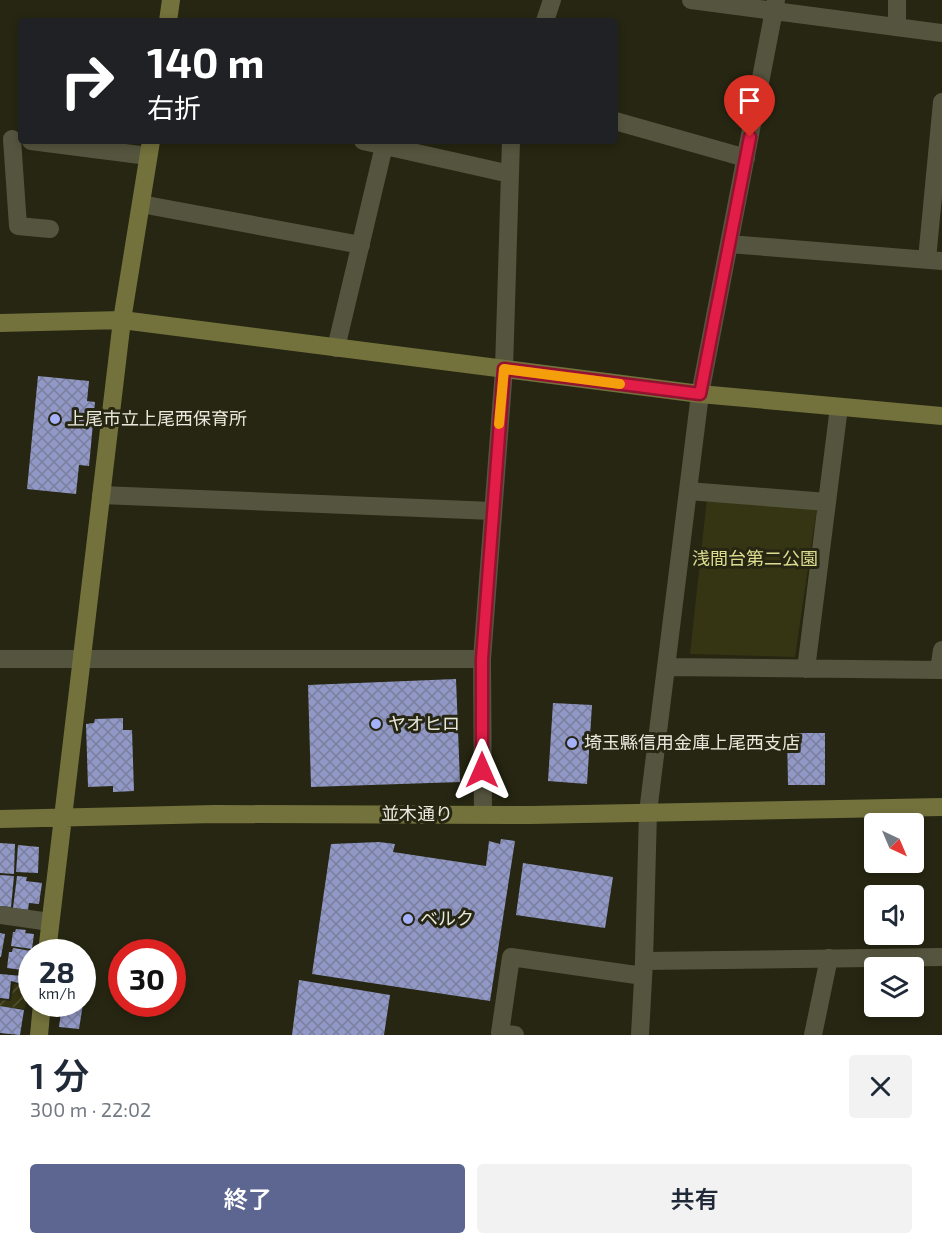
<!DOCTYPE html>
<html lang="ja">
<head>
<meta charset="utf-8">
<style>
	:root { --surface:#fff; --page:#f2f2f3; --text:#1f2937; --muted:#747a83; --accent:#5c6690 }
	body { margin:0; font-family:"Exo 2","Noto Sans JP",sans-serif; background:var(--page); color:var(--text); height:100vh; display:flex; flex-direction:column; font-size:22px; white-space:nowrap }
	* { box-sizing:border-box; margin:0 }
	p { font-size:20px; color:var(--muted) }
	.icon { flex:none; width:33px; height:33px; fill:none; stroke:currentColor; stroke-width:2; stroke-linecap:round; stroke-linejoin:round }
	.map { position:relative; height:1035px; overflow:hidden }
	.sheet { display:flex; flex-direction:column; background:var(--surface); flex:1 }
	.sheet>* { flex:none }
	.guide { position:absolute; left:18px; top:18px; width:600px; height:126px; border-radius:6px; box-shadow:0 3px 9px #0003; background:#202124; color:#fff; overflow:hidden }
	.needle { width:39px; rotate:136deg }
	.buttons { position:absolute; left:864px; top:813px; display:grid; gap:12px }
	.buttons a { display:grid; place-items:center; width:60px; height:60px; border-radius:6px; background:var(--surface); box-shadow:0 3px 9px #0003; font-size:30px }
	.speed { position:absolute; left:18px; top:939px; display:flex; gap:12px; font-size:30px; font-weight:700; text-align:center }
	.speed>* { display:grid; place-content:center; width:78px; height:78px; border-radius:50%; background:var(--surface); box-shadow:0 3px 9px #0003; line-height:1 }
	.speed small { font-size:15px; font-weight:400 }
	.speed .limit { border:9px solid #d22; background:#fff; color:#111 }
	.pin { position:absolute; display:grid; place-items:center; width:51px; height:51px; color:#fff; margin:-62px -26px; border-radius:50% 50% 50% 0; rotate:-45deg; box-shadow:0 0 6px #0007 }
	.pin .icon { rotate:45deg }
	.me { position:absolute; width:66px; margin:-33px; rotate:0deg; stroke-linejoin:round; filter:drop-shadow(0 0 4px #0008) }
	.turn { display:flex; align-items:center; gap:21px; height:126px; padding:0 30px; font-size:27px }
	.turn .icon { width:78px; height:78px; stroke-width:2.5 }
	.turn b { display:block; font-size:42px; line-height:51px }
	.round { display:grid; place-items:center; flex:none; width:63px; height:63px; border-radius:6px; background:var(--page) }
	.summary { display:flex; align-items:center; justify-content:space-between; height:102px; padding:0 30px }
	h1 { font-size:36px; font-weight:600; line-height:45px }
	.action { display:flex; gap:12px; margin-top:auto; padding:12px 30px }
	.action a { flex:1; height:69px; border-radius:6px; background:var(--accent); color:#fff; font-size:24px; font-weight:600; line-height:69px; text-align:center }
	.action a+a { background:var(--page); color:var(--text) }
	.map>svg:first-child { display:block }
</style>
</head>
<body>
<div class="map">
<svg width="942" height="1035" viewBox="0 0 942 1035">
	<defs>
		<pattern id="garden-furrows" width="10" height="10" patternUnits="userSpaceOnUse" patternTransform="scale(1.5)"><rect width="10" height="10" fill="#353513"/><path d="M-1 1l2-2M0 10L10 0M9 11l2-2" fill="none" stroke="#525235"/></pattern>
		<pattern id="building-cross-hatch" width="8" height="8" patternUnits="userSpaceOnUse" patternTransform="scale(1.5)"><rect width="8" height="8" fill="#9198c5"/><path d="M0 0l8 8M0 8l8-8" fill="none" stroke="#7a7f9e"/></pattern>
	</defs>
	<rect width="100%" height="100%" fill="#262612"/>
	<path fill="#353513" d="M 707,498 L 817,507 L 795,657 L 690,654 Z"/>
	<path fill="url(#garden-furrows)" d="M 14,984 L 20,985 L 19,988 L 28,989 L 25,1009 L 0,1006 L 0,1000 L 11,1001 Z"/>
	<path fill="url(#building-cross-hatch)" d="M 38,376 L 89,381 L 87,401 L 95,402 L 89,466 L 79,465 L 76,494 L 27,489 Z
		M 456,679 L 460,782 L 311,787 L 308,685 Z
		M 553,703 L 592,705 L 587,784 L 548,781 Z
		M 123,718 L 123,730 L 132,730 L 134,791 L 113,792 L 113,786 L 88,787 L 86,724 L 94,723 L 95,719 Z
		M 787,733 L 825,733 L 825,785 L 788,785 Z
		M 501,839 L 515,841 L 490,1001 L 312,974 L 331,844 L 379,842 L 395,844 L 393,852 L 486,866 L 489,841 L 500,844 Z
		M 0,843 L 15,844 L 14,874 L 0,873 Z
		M 18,845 L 39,847 L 38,873 L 16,872 Z
		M 523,863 L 613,877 L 605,928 L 516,915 Z
		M 0,875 L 14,876 L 11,907 L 0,906 Z
		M 17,876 L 27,877 L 26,881 L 42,883 L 39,904 L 29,903 L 28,910 L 13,908 Z
		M 16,929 L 26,930 L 25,933 L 34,934 L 32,949 L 11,946 L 13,932 L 15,932 Z
		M 0,933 L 5,934 L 1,957 L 0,957 Z
		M 13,948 L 32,951 L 30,971 L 7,968 L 9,952 L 12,952 Z
		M 23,971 L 32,972 L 30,986 L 11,981 L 9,999 L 0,998 L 0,974 L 22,976 Z
		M 299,980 L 390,995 L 384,1035 L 292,1035 Z
		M 62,1004 L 83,1004 L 79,1029 L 59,1027 Z
		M 0,1006 L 24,1010 L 20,1035 L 0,1033 Z"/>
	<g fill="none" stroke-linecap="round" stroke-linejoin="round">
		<path stroke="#55553f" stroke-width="18" d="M 691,0 L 942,33
			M 545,21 L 552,0
			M 897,27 L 897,0
			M 615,121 L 746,158
			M 12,139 L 18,226 L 50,229
			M 31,141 L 148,156
			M 363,141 L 510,174
			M 141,204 L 361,245
			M 729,244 L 942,261
			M 927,259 L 942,102
			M 336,348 L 384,146
			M 688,491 L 827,502
			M 101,495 L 493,511
			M 0,659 L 482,659
			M 667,667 L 942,670
			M 806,669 L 839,407
			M 939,670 L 942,650
			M 483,814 L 482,659 L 504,369 L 511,141
			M 0,915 L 50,922
			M 644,961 L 942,957
			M 515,1035 L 500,1033 L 511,957 L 643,976
			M 640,1035 L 644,961 L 648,812 L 700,394 L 776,0
			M 813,1035 L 829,958"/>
		<path stroke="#73723c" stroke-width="18" d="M 168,21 L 171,0
			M 0,323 L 122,320 L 700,394 L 942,416
			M 0,819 L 215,814 L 531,815 L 942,807
			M 47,952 L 122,320 L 151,141
			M 39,1035 L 42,1004"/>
	</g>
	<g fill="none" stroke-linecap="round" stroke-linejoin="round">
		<g stroke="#92132f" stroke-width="15">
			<path id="route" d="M 482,770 L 482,659 L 504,369 L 700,394 L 750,137"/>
		</g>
		<use href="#route" stroke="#e11d48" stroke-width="10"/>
		<path stroke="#f59e0b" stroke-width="10" d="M 499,424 L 504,369 L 620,384"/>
	</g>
	<g fill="#a6b1fc" stroke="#262612" stroke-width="2">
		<circle cx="55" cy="419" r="6"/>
		<circle cx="376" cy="724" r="6"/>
		<circle cx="572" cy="743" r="6"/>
		<circle cx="408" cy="919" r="6"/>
	</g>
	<g text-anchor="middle" stroke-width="6" stroke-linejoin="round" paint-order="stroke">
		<g font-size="18" fill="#e8e9dc" stroke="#262612" text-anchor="start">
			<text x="67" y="425">上尾市立上尾西保育所</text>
			<text x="388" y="730">ヤオヒロ</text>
			<text x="584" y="749">埼玉縣信用金庫上尾西支店</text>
			<text x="420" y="925">ベルク</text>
		</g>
		<g font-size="18" fill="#dcdc90" stroke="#262612">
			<text x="755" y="565">浅間台第二公園</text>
		</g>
		<g font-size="18" fill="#e8e9dc" stroke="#262612">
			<text x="417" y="820">並木通り</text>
		</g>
	</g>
</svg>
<div class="buttons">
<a><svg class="needle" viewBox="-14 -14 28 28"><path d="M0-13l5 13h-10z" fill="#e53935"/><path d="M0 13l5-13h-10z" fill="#747a83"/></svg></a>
<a><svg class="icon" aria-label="sound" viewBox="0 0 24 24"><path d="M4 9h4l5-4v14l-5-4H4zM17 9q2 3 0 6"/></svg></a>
<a><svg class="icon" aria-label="layers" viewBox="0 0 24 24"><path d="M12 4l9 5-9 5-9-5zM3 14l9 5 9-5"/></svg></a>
</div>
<div class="speed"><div>28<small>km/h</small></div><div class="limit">30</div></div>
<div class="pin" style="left:750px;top:137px;background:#d93025"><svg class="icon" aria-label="arrive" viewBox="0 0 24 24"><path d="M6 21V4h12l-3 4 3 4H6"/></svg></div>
<svg class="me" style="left:482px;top:770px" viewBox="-20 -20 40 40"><path d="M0-17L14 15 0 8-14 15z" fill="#e11d48" stroke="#fff" stroke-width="4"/></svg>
<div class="guide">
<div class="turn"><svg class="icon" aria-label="right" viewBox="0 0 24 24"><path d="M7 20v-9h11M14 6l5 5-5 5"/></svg><div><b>140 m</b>右折</div></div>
</div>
</div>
<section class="sheet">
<div class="summary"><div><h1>1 分</h1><p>300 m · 22:02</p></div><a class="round"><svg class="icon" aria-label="close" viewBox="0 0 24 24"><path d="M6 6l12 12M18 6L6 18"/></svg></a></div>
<div class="action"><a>終了</a><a>共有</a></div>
</section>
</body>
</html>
